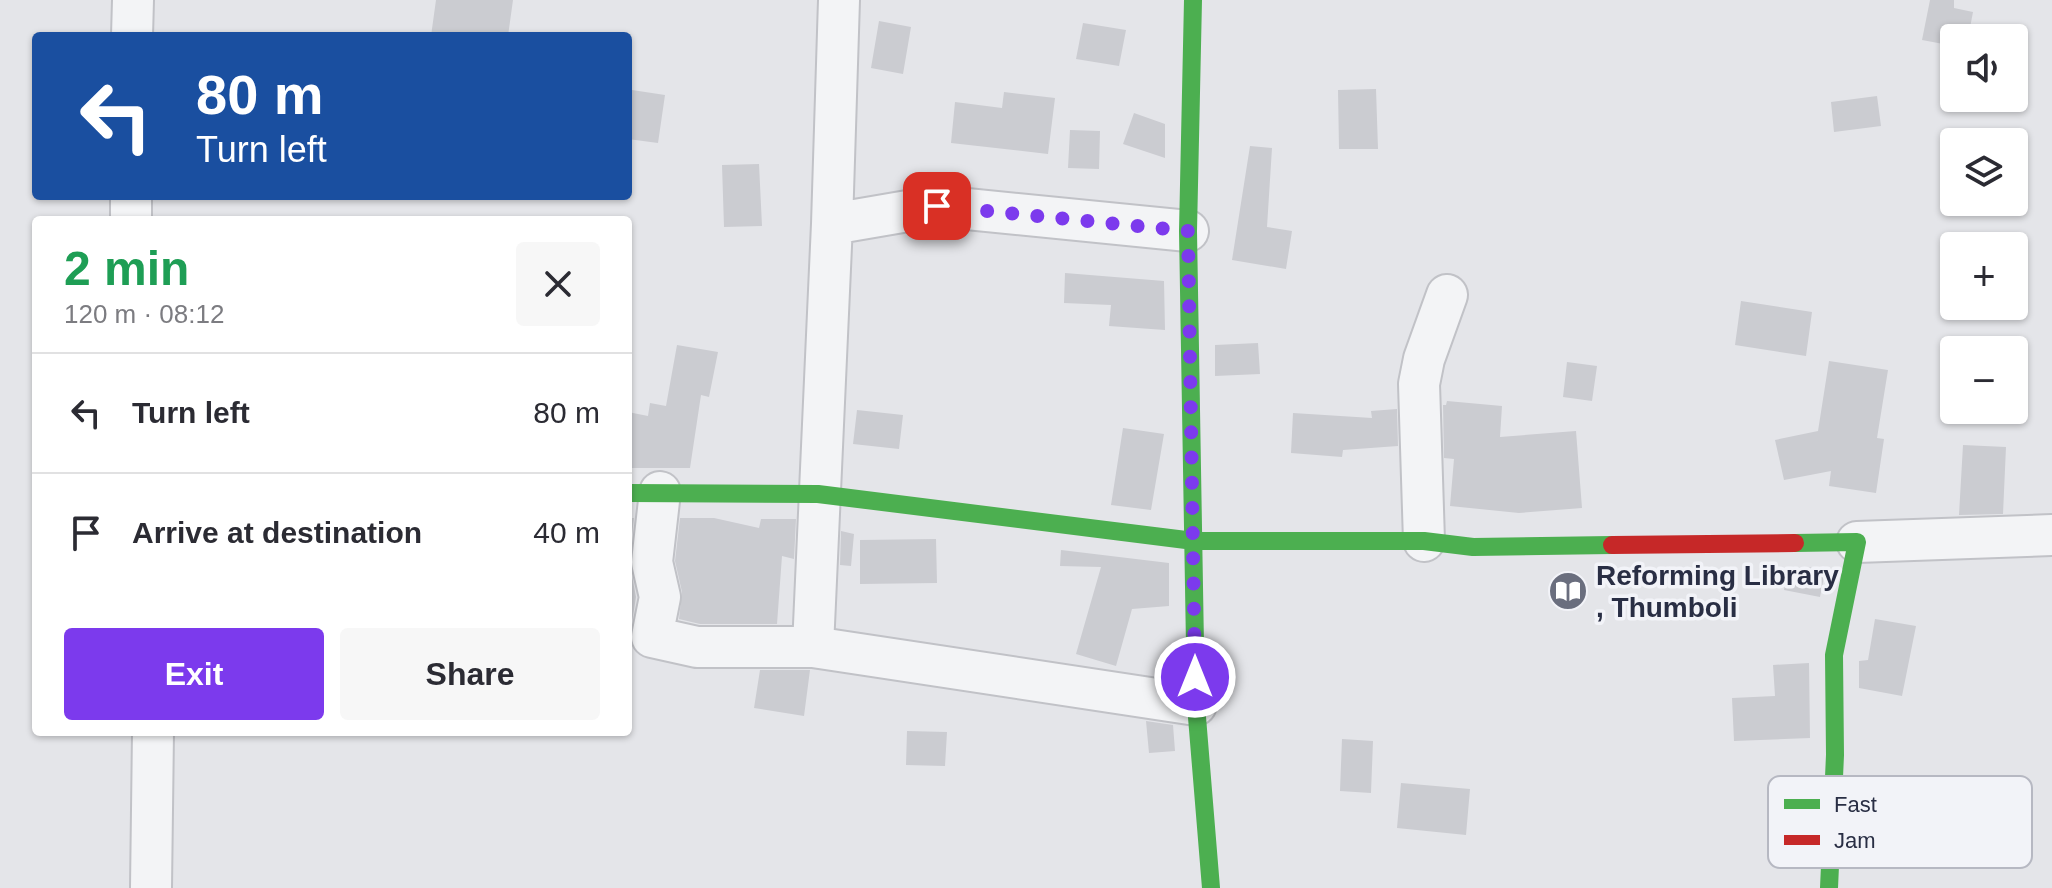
<!DOCTYPE html>
<html lang="en">
<head>
<meta charset="utf-8">
<style>
	:root { --surface:#fff; --page:#f7f7f7; --text:#2b2b33; --muted:#7c7c81; --line:#e1e1e2; --accent:#7c3aed }
	body { margin:0; font-family:Arial,sans-serif; background:var(--page); color:var(--text); height:100vh; display:flex; flex-direction:column; font-size:30px; white-space:nowrap }
	* { box-sizing:border-box; margin:0 }
	p { font-size:26px; color:var(--muted) }
	.icon { flex:none; width:44px; height:44px; fill:none; stroke:currentColor; stroke-width:2; stroke-linecap:round; stroke-linejoin:round }
	.map { position:relative; flex:1; overflow:hidden }
	.panel { position:absolute; left:32px; top:216px; width:600px; height:520px; display:flex; flex-direction:column; background:var(--surface); border-radius:8px; box-shadow:0 2px 6px #0004 }
	.panel>* { flex:none }
	.top-card { position:absolute; left:32px; top:32px; width:600px; height:168px; border-radius:8px; box-shadow:0 2px 6px #0004; background:#1a4fa0; color:#fff; overflow:hidden }
	.buttons { position:absolute; left:1940px; top:24px; display:grid; gap:16px }
	.buttons a { display:grid; place-items:center; width:88px; height:88px; border-radius:8px; background:var(--surface); box-shadow:0 2px 6px #0004; font-size:40px }
	.pin { position:absolute; display:grid; place-items:center; width:68px; height:68px; color:#fff; margin:-34px; border-radius:16px; box-shadow:0 4px 12px #0006 }
	.me { position:absolute; width:88px; margin:-44px; rotate:0deg; stroke-linejoin:round; filter:drop-shadow(0 0 6px #0008) }
	.turn { display:flex; align-items:center; gap:28px; height:168px; padding:0 32px; font-size:36px }
	.turn .icon { width:104px; height:104px; stroke-width:2.5 }
	.turn b { display:block; font-size:56px; line-height:68px }
	.round { display:grid; place-items:center; flex:none; width:84px; height:84px; border-radius:8px; background:var(--page) }
	.overview { display:flex; align-items:center; justify-content:space-between; height:136px; padding:0 32px }
	h1 { font-size:48px; font-weight:600; line-height:60px; color:#1e9e55 }
	.cta { display:flex; gap:16px; margin-top:auto; padding:16px 32px }
	.cta a { flex:1; height:92px; border-radius:8px; background:var(--accent); color:#fff; font-size:32px; font-weight:600; line-height:92px; text-align:center }
	.cta a+a { background:var(--page); color:var(--text) }
	ul { padding:0; list-style:none }
	li { display:flex; align-items:center; gap:24px; height:120px; padding:0 32px; border-top:2px solid var(--line) }
	li div { flex:1 }
	li b { display:block; font-size:30px }
	li em { font-style:normal }
	.map>svg:first-child { display:block }
</style>
</head>
<body>
<div class="map">
<svg width="2052" height="888" viewBox="0 0 2052 888">
	<rect width="100%" height="100%" fill="#e4e5e9"/>
	<path fill="#cbccd1" d="M 436,0 L 513,0 L 508,36 L 431,36 Z
		M 1930,0 L 1954,0 L 1954,8 L 1973,12 L 1968,38 L 1954,38 L 1954,46 L 1922,40 Z
		M 879,21 L 911,27 L 903,74 L 871,68 Z
		M 1083,23 L 1126,30 L 1119,66 L 1076,59 Z
		M 1376,89 L 1378,149 L 1339,149 L 1338,90 Z
		M 632,90 L 665,95 L 658,143 L 628,139 Z
		M 1004,92 L 1055,98 L 1048,154 L 951,143 L 955,102 L 1002,108 Z
		M 1877,96 L 1881,126 L 1834,132 L 1831,102 Z
		M 1134,113 L 1165,124 L 1165,158 L 1123,144 Z
		M 1070,130 L 1100,131 L 1099,169 L 1068,168 Z
		M 1250,146 L 1272,148 L 1267,227 L 1292,231 L 1286,269 L 1232,260 Z
		M 759,164 L 762,226 L 724,227 L 722,165 Z
		M 1065,273 L 1164,281 L 1165,330 L 1109,326 L 1111,305 L 1064,303 Z
		M 1741,301 L 1812,312 L 1806,356 L 1735,345 Z
		M 1258,343 L 1260,374 L 1215,376 L 1215,345 Z
		M 677,345 L 718,352 L 709,397 L 701,395 L 690,468 L 628,468 L 628,412 L 648,416 L 650,403 L 666,406 Z
		M 1829,361 L 1888,370 L 1877,438 L 1884,439 L 1876,493 L 1829,486 L 1831,471 L 1784,480 L 1775,440 L 1818,431 Z
		M 1567,362 L 1597,366 L 1592,401 L 1563,397 Z
		M 1447,401 L 1502,406 L 1500,437 L 1576,431 L 1582,508 L 1519,513 L 1450,506 L 1454,459 L 1444,458 L 1443,405 L 1446,405 Z
		M 1397,409 L 1398,446 L 1343,450 L 1342,457 L 1291,453 L 1293,413 L 1372,418 L 1371,411 Z
		M 857,410 L 903,415 L 899,449 L 853,444 Z
		M 1123,428 L 1164,434 L 1151,510 L 1111,505 Z
		M 1963,445 L 2006,447 L 2003,514 L 1959,515 Z
		M 628,518 L 634,518 L 629,560 L 636,597 L 632,622 L 628,621 Z
		M 680,518 L 714,518 L 759,528 L 761,519 L 796,519 L 794,559 L 782,556 L 777,624 L 700,624 L 679,619 L 682,592 L 675,561 Z
		M 841,531 L 854,534 L 851,566 L 840,565 Z
		M 936,539 L 937,583 L 860,584 L 860,540 Z
		M 1061,550 L 1169,563 L 1169,606 L 1132,609 L 1116,666 L 1076,654 L 1101,567 L 1060,566 Z
		M 1826,567 L 1820,597 L 1784,590 L 1788,568 Z
		M 1688,569 L 1689,582 L 1658,584 L 1657,570 Z
		M 1875,619 L 1916,626 L 1902,696 L 1859,688 L 1859,661 L 1868,660 Z
		M 1809,663 L 1810,738 L 1734,741 L 1732,698 L 1775,696 L 1773,665 Z
		M 760,670 L 810,670 L 804,716 L 754,708 Z
		M 1146,721 L 1173,725 L 1175,751 L 1149,753 Z
		M 907,731 L 947,732 L 945,766 L 906,765 Z
		M 1342,739 L 1373,741 L 1371,793 L 1340,791 Z
		M 1401,783 L 1470,789 L 1466,835 L 1397,828 Z"/>
	<g fill="none" stroke-linecap="round" stroke-linejoin="round">
		<g stroke="#c1c2c7" stroke-width="44">
			<path id="street" d="M 132,36 L 133,0
				M 131,220 L 131,196
				M 832,224 L 937,206 L 1188,231
				M 660,492 L 652,562 L 660,597 L 652,637 L 697,647 L 813,647 L 1196,705
				M 1424,541 L 1419,384 L 1424,359 L 1447,295
				M 1857,542 L 2052,535
				M 813,647 L 832,224 L 839,0
				M 151,888 L 153,732"/>
		</g>
		<use href="#street" stroke="#f3f4f6" stroke-width="40"/>
		<path stroke="#4caf50" stroke-width="18" d="M 1193,0 L 1188,231 L 1196,705 L 1211,888
			M 628,493 L 818,494 L 1194,541 L 1424,541 L 1473,547 L 1612,545
			M 1795,543 L 1857,542 L 1834,655 L 1835,755 L 1829,888"/>
		<path stroke="#c62828" stroke-width="18" d="M 1612,545 L 1795,543"/>
	</g>
	<g fill="none" stroke-linecap="round" stroke-linejoin="round">
		<path stroke="#7c3aed" stroke-width="14" stroke-dasharray="0 25.2" d="M 937,206 L 1188,231 L 1195,677"/>
	</g>
	<defs>
		<g id="library-disc" transform="scale(2)"><circle r="9.5" fill="#6a6e7e" stroke="#f2f3f8"/><path d="M-6-4Q-3-5.5-.7-3.5V5Q-3 3-6 4ZM6-4Q3-5.5 .7-3.5V5Q3 3 6 4Z" fill="#fff"/></g>
	</defs>
	<g fill-rule="evenodd">
		<use href="#library-disc" x="1568" y="591"/>
	</g>
	<g text-anchor="middle" stroke-width="7" stroke-linejoin="round" paint-order="stroke">
		<g font-size="28" font-weight="bold" fill="#292e44" stroke="#f2f3f8" text-anchor="start">
			<text x="1596" y="585">Reforming Library<tspan x="1596" dy="32">, Thumboli</tspan></text>
		</g>
	</g>
	<rect x="1768" y="776" width="264" height="92" rx="12" fill="#f2f3f8" stroke="#b6b8c2" stroke-width="2"/>
	<rect x="1784" y="799" width="36" height="10" fill="#4caf50"/>
	<rect x="1784" y="835" width="36" height="10" fill="#c62828"/>
	<g font-size="22" fill="#292e44">
		<text x="1834" y="812">Fast</text>
		<text x="1834" y="848">Jam</text>
	</g>
</svg>
<div class="buttons">
<a><svg class="icon" aria-label="sound" viewBox="0 0 24 24"><path d="M4 9h4l5-4v14l-5-4H4zM17 9q2 3 0 6"/></svg></a>
<a><svg class="icon" aria-label="layers" viewBox="0 0 24 24"><path d="M12 4l9 5-9 5-9-5zM3 14l9 5 9-5"/></svg></a>
<a>+</a>
<a>−</a>
</div>
<div class="pin" style="left:937px;top:206px;background:#d93025"><svg class="icon" aria-label="arrive" viewBox="0 0 24 24"><path d="M6 21V4h12l-3 4 3 4H6"/></svg></div>
<svg class="me" style="left:1195px;top:677px" viewBox="-20 -20 40 40"><circle r="17" fill="#7c3aed" stroke="#fff" stroke-width="3"/><path d="M0-11L8 9 0 5-8 9z" fill="#fff"/></svg>
<div class="top-card">
<div class="turn"><svg class="icon" aria-label="left" viewBox="0 0 24 24"><path d="M17 20v-9H6M10 6l-5 5 5 5"/></svg><div><b>80 m</b>Turn left</div></div>
</div>
<section class="panel">
<div class="overview"><div><h1>2 min</h1><p>120 m · 08:12</p></div><a class="round"><svg class="icon" aria-label="close" viewBox="0 0 24 24"><path d="M6 6l12 12M18 6L6 18"/></svg></a></div>
<ul>
<li><svg class="icon" aria-label="left" viewBox="0 0 24 24"><path d="M17 20v-9H6M10 6l-5 5 5 5"/></svg><div><b>Turn left</b></div><em>80 m</em></li>
<li><svg class="icon" aria-label="arrive" viewBox="0 0 24 24"><path d="M6 21V4h12l-3 4 3 4H6"/></svg><div><b>Arrive at destination</b></div><em>40 m</em></li>
</ul>
<div class="cta"><a>Exit</a><a>Share</a></div>
</section>
</div>
</body>
</html>
